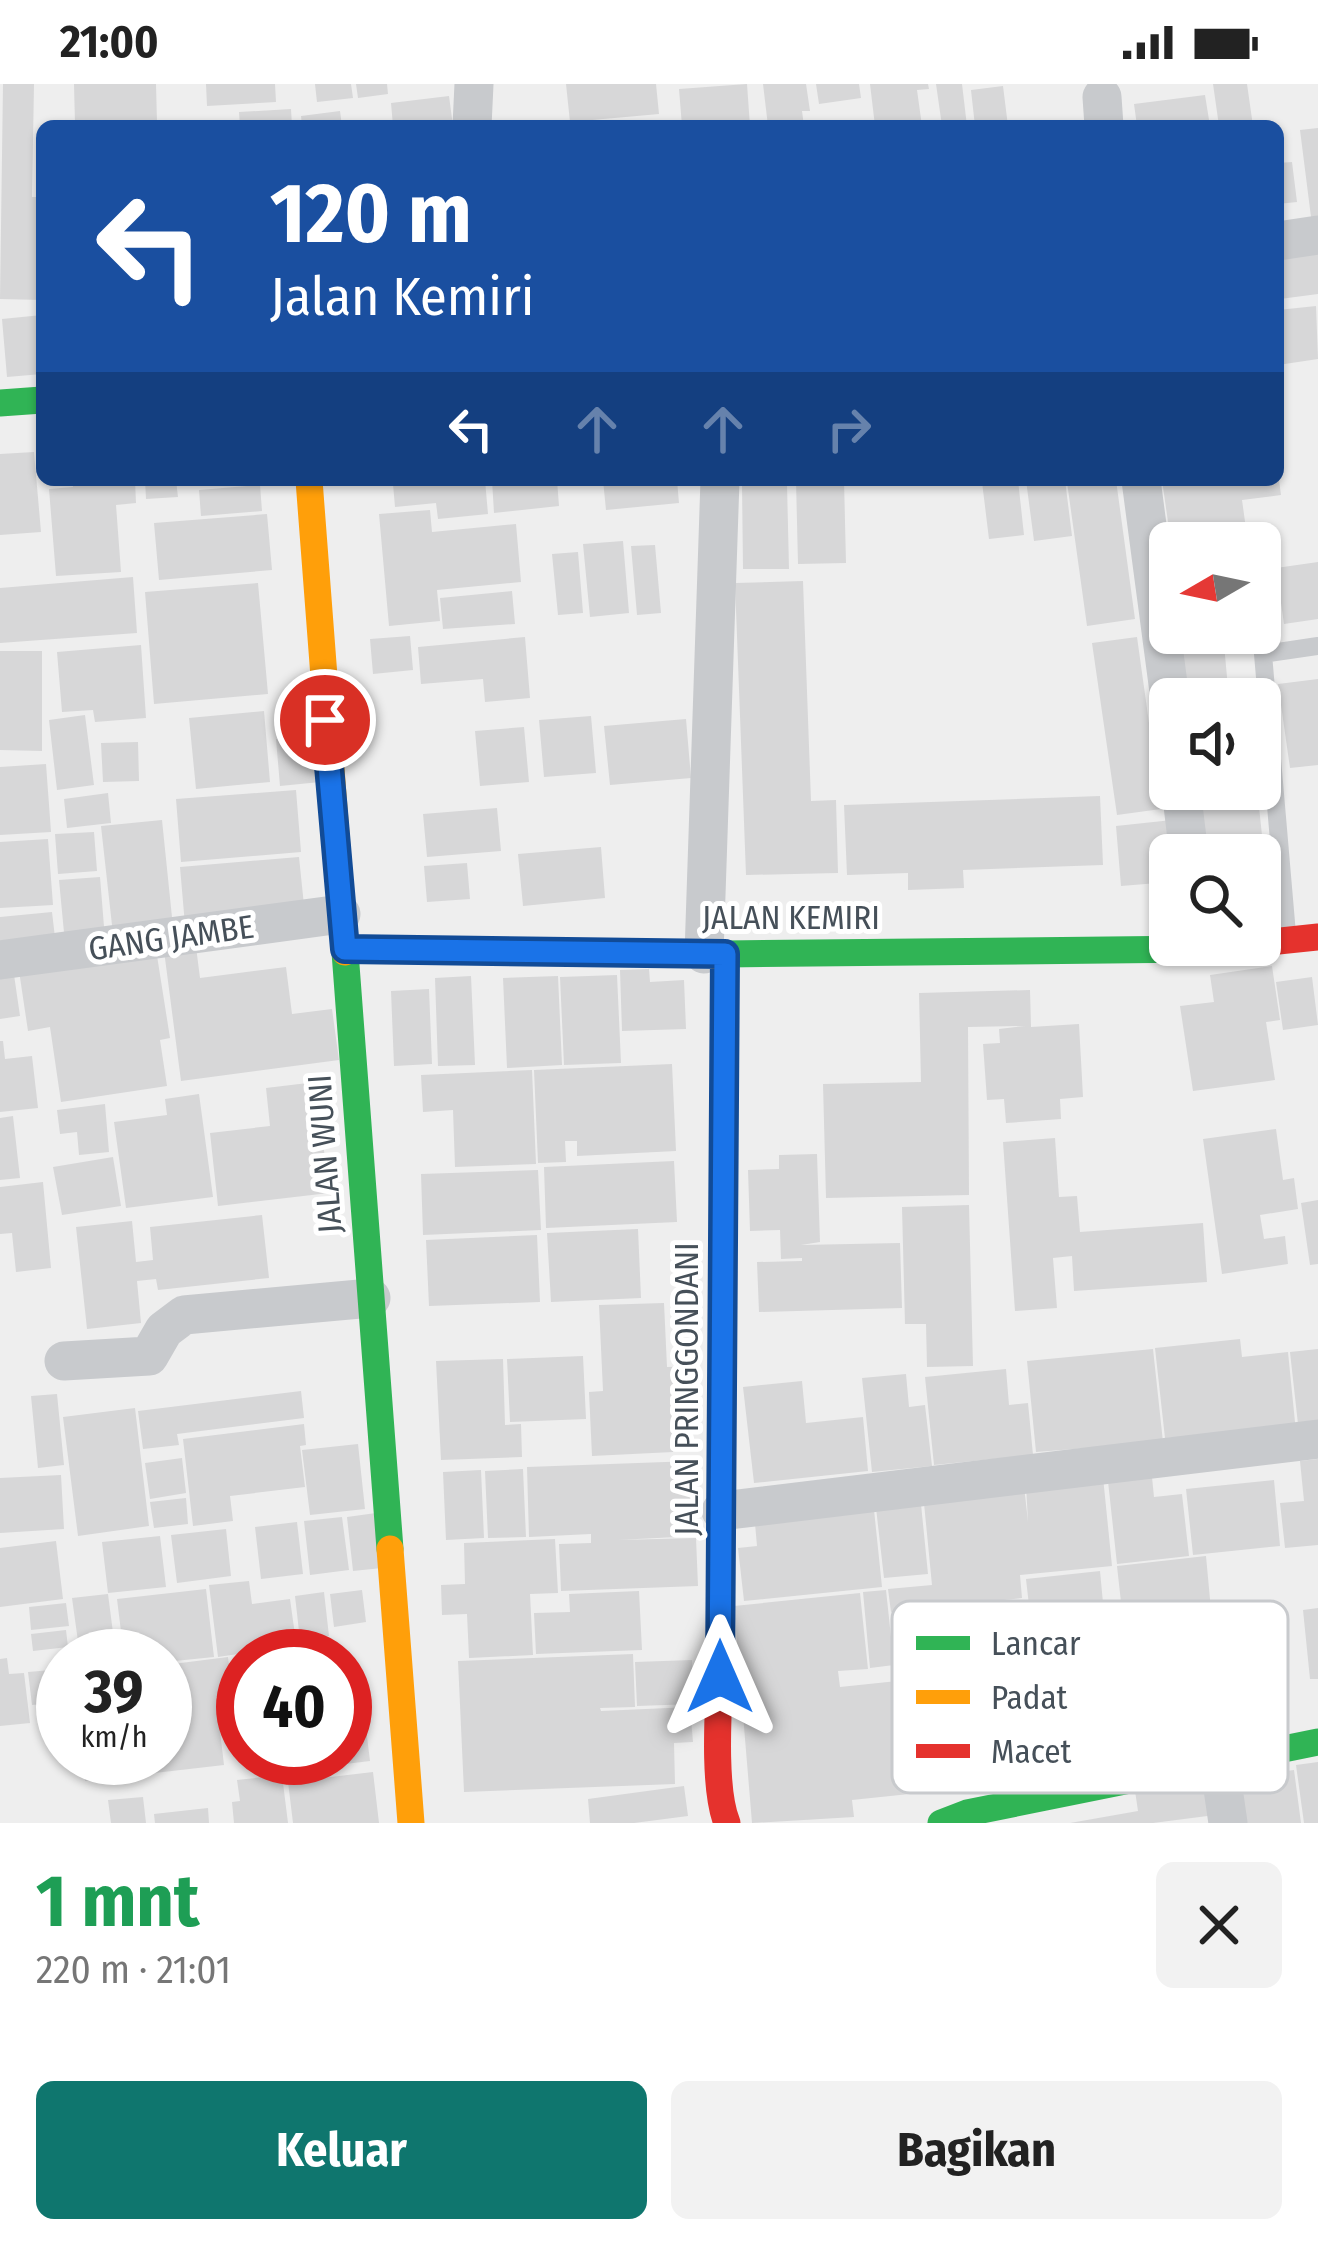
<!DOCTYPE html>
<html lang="id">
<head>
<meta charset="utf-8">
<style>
	:root { --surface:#fff; --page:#f2f2f2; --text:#222; --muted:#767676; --accent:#0f766e }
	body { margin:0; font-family:"Fira Sans Condensed",sans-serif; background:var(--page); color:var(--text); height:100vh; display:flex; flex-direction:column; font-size:45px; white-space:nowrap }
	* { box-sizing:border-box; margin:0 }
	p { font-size:39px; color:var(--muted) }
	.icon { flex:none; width:66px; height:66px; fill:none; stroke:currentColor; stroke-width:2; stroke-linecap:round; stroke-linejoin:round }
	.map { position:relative; height:1739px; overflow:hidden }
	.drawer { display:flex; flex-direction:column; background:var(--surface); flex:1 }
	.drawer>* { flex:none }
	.banner { position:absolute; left:36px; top:36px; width:1248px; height:366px; border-radius:18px; box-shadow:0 3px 9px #0004; background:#1a4fa0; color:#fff; overflow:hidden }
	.needle { width:78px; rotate:261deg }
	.controls { position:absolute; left:1149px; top:438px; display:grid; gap:24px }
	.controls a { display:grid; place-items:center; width:132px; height:132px; border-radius:18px; background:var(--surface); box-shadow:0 3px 9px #0004; font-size:60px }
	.speed { position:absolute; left:36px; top:1545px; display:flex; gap:24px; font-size:60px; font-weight:700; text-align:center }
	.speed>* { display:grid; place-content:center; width:156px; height:156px; border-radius:50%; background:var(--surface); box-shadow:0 3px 9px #0004; line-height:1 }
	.speed small { font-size:30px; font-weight:400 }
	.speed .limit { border:18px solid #d22; background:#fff; color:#111 }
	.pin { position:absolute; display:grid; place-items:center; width:102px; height:102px; color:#fff; margin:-51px; border:6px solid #fff; border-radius:50%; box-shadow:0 3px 12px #0007 }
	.me { position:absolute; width:132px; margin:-66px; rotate:0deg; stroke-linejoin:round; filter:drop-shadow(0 0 9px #0008) }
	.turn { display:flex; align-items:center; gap:42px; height:252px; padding:0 36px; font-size:54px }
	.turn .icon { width:156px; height:156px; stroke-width:2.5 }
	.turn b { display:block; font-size:84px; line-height:102px }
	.lanes { display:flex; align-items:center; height:114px; padding:0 36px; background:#0003; justify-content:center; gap:60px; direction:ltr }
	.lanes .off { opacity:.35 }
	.round { display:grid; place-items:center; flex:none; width:126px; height:126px; border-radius:18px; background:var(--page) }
	.head { display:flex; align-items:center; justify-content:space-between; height:204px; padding:0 36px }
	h1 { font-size:72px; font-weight:700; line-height:90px; color:#1e9e55 }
	.action { display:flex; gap:24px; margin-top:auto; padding:24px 36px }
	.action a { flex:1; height:138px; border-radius:18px; background:var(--accent); color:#fff; font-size:48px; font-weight:700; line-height:138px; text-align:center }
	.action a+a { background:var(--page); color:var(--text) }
	.status { display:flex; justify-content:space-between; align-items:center; height:84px; padding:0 60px; background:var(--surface); direction:ltr }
	.status svg { height:33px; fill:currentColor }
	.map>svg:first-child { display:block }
</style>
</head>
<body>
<div class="status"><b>21:00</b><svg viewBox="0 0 49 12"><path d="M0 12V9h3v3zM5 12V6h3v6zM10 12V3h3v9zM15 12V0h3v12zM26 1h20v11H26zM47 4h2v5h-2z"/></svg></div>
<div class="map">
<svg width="1318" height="1739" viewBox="0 0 1318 1739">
	<rect width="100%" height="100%" fill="#eee"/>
	<path fill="#d7d7d8" d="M 3,0 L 34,0 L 32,113 L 42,113 L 42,216 L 0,215 Z
		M 74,0 L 156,0 L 157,38 L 75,40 Z
		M 206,0 L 275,0 L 276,18 L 207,22 Z
		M 315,0 L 351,0 L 353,14 L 317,18 Z
		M 356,0 L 387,0 L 388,10 L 358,14 Z
		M 566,0 L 656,0 L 659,30 L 570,38 Z
		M 747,0 L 750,42 L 682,42 L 679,5 Z
		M 763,0 L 806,0 L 810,27 L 802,27 L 804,42 L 768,42 Z
		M 816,0 L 859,0 L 861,14 L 819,20 Z
		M 870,0 L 928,0 L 929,5 L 917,6 L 922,42 L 875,42 Z
		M 936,0 L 962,0 L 967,42 L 942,42 Z
		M 1213,0 L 1247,0 L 1253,42 L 1219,42 Z
		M 1003,2 L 1008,42 L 975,42 L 971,6 Z
		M 1205,11 L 1210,42 L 1137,42 L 1134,20 Z
		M 449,12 L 453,42 L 393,42 L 391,19 Z
		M 291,25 L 292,42 L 240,42 L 239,28 Z
		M 340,27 L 342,42 L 302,42 L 301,32 Z
		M 1318,44 L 1318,132 L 1311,133 L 1300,46 Z
		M 1292,78 L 1297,118 L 1278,120 L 1278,79 Z
		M 1318,155 L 1318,210 L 1280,215 L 1278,160 Z
		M 1316,222 L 1318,275 L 1278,281 L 1278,226 Z
		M 42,231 L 42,290 L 7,293 L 2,235 Z
		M 34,368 L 41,448 L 0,451 L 0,370 Z
		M 72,396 L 135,396 L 136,419 L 116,421 L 121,488 L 56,492 L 49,405 L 73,403 Z
		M 145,396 L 176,396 L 178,413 L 146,415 Z
		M 436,396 L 485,396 L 488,430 L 438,435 L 436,419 L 395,423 L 393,400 Z
		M 492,396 L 557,396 L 559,422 L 494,429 Z
		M 603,396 L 677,396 L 679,419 L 606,426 Z
		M 796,396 L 844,396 L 846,479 L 798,480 Z
		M 1018,396 L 1024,451 L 989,455 L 982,398 Z
		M 1026,396 L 1065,396 L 1072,452 L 1034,457 Z
		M 1116,396 L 1135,535 L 1087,542 L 1067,398 Z
		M 1162,396 L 1279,396 L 1281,411 L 1242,416 L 1248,459 L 1171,459 Z
		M 742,400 L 787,400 L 789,485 L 743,485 Z
		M 260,401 L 262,427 L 201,432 L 199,406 Z
		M 430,426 L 432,448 L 516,440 L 521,498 L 437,506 L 440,537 L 389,542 L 379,430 Z
		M 267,430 L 272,486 L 159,496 L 154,439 Z
		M 623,457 L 629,529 L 590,533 L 583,460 Z
		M 655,461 L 661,529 L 637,531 L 631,462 Z
		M 578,468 L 583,529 L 558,531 L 552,470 Z
		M 1318,478 L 1318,535 L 1284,540 L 1276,484 Z
		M 133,493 L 137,549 L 0,559 L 0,504 Z
		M 803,497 L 811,717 L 836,716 L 838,789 L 746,791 L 735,499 Z
		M 258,499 L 268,610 L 154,620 L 145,508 Z
		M 512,507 L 515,540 L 443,545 L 440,514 Z
		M 1179,549 L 1223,549 L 1229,615 L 1185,615 Z
		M 410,552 L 413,586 L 373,590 L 370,555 Z
		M 525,553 L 530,614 L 485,618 L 483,595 L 421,600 L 418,563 Z
		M 1137,553 L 1161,725 L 1117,731 L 1092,559 Z
		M 141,561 L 146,634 L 95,638 L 93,626 L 62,628 L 57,568 Z
		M 0,567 L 42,567 L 42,667 L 0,666 Z
		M 1318,595 L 1318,681 L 1290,684 L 1278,600 Z
		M 264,627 L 270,698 L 196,705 L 189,634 Z
		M 85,631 L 94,701 L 57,706 L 49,636 Z
		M 591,632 L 596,689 L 544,693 L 539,636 Z
		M 686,635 L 691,694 L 610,701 L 604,642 Z
		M 524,643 L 529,698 L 480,702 L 475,647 Z
		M 316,652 L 320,698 L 280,702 L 276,655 Z
		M 138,658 L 139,697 L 103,698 L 101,659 Z
		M 46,680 L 51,748 L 0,751 L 0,683 Z
		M 1194,705 L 1257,705 L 1262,751 L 1249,753 L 1250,771 L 1201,771 Z
		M 296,706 L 301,768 L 181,778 L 176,715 Z
		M 108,709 L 111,739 L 67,744 L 64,715 Z
		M 1100,712 L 1103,781 L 963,786 L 964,804 L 908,806 L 908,789 L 847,791 L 844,721 Z
		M 497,724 L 501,767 L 427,773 L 423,730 Z
		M 162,736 L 173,843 L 113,850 L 101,742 Z
		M 1172,736 L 1170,798 L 1121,802 L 1116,742 Z
		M 94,748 L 97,787 L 58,790 L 55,750 Z
		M 48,755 L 53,821 L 0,824 L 0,758 Z
		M 601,763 L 605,814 L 523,822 L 518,770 Z
		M 299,773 L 305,831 L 185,841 L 180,783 Z
		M 467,779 L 470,815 L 427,818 L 424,782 Z
		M 100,793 L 105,855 L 65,859 L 59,796 Z
		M 52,828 L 56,862 L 0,867 L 0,833 Z
		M 195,855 L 200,894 L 286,883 L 292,930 L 332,925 L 339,976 L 181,997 L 163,859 Z
		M 155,859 L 170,954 L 160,956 L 167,1002 L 61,1018 L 50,943 L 28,947 L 18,880 Z
		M 12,877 L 20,932 L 0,935 L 0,879 Z
		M 1272,882 L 1280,936 L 1266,938 L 1275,996 L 1193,1007 L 1180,922 L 1214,918 L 1210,891 Z
		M 649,885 L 650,898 L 684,896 L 686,945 L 622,947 L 620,886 Z
		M 617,891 L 621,979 L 564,981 L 560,893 Z
		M 471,892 L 475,981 L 438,982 L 435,894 Z
		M 558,892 L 562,981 L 507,984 L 503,894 Z
		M 1312,893 L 1318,941 L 1283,946 L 1276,898 Z
		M 429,905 L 432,980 L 394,982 L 391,907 Z
		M 1030,906 L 1031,943 L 1079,940 L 1083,1013 L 1060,1015 L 1061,1035 L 1006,1039 L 1004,1015 L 987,1016 L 983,960 L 1000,959 L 999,945 L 1025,942 L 968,943 L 969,1111 L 826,1114 L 823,1000 L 921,998 L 919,909 Z
		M 0,957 L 3,957 L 5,975 L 32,972 L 38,1024 L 0,1028 Z
		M 672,980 L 676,1067 L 577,1072 L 577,1057 L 565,1057 L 566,1078 L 538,1079 L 534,986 Z
		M 532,986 L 536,1080 L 455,1083 L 453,1026 L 423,1028 L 421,991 Z
		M 316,998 L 329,1109 L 218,1122 L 210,1049 L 270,1042 L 266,1004 Z
		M 199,1010 L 213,1113 L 126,1124 L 114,1038 L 167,1031 L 165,1015 Z
		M 105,1020 L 109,1068 L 79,1071 L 77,1048 L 60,1050 L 57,1026 Z
		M 13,1032 L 20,1094 L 0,1096 L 0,1034 Z
		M 1276,1045 L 1283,1096 L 1294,1094 L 1298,1125 L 1260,1131 L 1264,1155 L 1285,1152 L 1288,1180 L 1222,1190 L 1203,1055 Z
		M 1055,1054 L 1059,1113 L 1077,1112 L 1080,1148 L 1203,1139 L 1207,1198 L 1074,1207 L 1072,1172 L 1053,1174 L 1057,1224 L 1015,1227 L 1003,1058 Z
		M 817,1070 L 820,1158 L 801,1161 L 900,1159 L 902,1224 L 759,1228 L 757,1178 L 802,1177 L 802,1174 L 781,1175 L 780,1146 L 750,1147 L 748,1086 L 779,1085 L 779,1071 Z
		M 113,1073 L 121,1122 L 62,1131 L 53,1083 Z
		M 674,1077 L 677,1138 L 546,1144 L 544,1083 Z
		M 538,1086 L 541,1146 L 423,1151 L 421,1090 Z
		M 43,1098 L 51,1184 L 16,1188 L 12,1149 L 0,1150 L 0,1103 Z
		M 1318,1116 L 1318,1180 L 1310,1181 L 1301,1119 Z
		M 969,1121 L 973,1282 L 927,1283 L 926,1240 L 905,1240 L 902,1123 Z
		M 262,1131 L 269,1194 L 158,1206 L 156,1195 L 137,1197 L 141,1239 L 87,1245 L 76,1143 L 132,1137 L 136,1178 L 153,1176 L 150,1143 Z
		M 638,1145 L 641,1214 L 551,1218 L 547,1149 Z
		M 537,1151 L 540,1218 L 429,1222 L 426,1156 Z
		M 664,1219 L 667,1283 L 699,1282 L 701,1333 L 672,1335 L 673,1368 L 592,1372 L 589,1308 L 603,1307 L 599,1221 Z
		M 1240,1255 L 1242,1273 L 1288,1268 L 1296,1348 L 1165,1354 L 1155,1264 Z
		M 1153,1265 L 1163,1358 L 1036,1368 L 1027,1277 Z
		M 1318,1265 L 1318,1347 L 1299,1349 L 1290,1268 Z
		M 583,1272 L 586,1335 L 510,1338 L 507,1275 Z
		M 503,1275 L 505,1341 L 521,1340 L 522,1373 L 441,1376 L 436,1277 Z
		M 1006,1285 L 1009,1321 L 1028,1319 L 1033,1371 L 934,1381 L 925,1293 Z
		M 906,1290 L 909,1323 L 925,1321 L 932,1382 L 872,1388 L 862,1294 Z
		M 802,1297 L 806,1339 L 863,1333 L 868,1387 L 754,1399 L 743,1303 Z
		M 301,1307 L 304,1334 L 177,1350 L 179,1361 L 143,1365 L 138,1327 Z
		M 57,1310 L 64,1381 L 38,1384 L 31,1312 Z
		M 135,1324 L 149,1442 L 78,1452 L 63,1333 Z
		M 304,1340 L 306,1361 L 300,1362 L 305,1403 L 230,1412 L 233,1437 L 193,1442 L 183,1355 Z
		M 358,1360 L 365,1425 L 310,1431 L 302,1366 Z
		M 182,1374 L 186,1409 L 150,1415 L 145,1379 Z
		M 1318,1375 L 1318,1461 L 1285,1464 L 1280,1419 L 1304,1417 L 1300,1377 Z
		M 693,1377 L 696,1452 L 618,1456 L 696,1454 L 698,1502 L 561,1507 L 559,1460 L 591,1459 L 591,1450 L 529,1453 L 527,1383 Z
		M 1151,1383 L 1154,1413 L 1182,1410 L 1189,1472 L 1117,1480 L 1107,1388 Z
		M 523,1385 L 526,1453 L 488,1454 L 485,1387 Z
		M 481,1386 L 484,1454 L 446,1456 L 443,1388 Z
		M 61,1391 L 64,1445 L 0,1449 L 0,1394 Z
		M 1103,1393 L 1112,1482 L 1020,1491 L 1022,1514 L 891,1528 L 888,1505 L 932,1501 L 923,1409 L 1024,1402 L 1028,1438 L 1026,1401 Z
		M 1274,1396 L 1280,1462 L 1193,1471 L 1186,1405 Z
		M 920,1410 L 928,1490 L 884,1494 L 875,1415 Z
		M 186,1414 L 188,1440 L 154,1444 L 150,1418 Z
		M 873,1416 L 882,1503 L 744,1517 L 738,1464 L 757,1462 L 754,1428 Z
		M 376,1429 L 382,1484 L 353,1487 L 347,1433 Z
		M 342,1433 L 349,1486 L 310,1491 L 304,1437 Z
		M 297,1438 L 303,1490 L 261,1495 L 255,1443 Z
		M 226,1445 L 231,1492 L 177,1499 L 171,1451 Z
		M 160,1452 L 166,1503 L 108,1509 L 102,1458 Z
		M 555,1455 L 558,1509 L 530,1510 L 533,1571 L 469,1574 L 467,1530 L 442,1531 L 441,1501 L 465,1500 L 464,1459 Z
		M 56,1457 L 63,1515 L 0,1523 L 0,1464 Z
		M 1206,1472 L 1222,1645 L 1136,1653 L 1117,1482 Z
		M 1100,1487 L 1105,1540 L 1032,1548 L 1026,1495 Z
		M 249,1497 L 252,1520 L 290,1515 L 295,1551 L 257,1556 L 258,1567 L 218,1573 L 209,1501 Z
		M 206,1505 L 214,1573 L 165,1578 L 165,1572 L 124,1572 L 117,1515 Z
		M 362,1506 L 366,1538 L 334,1543 L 330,1510 Z
		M 886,1506 L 894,1581 L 870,1584 L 863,1508 Z
		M 639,1507 L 642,1566 L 536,1570 L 534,1529 L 570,1528 L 569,1510 Z
		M 324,1508 L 329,1552 L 300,1556 L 295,1512 Z
		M 860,1509 L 868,1585 L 838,1587 L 840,1603 L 926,1594 L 929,1622 L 926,1578 L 968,1574 L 967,1561 L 1014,1556 L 1020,1615 L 1038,1613 L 1037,1598 L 1023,1599 L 1019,1555 L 1111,1545 L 1116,1589 L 1110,1590 L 1119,1669 L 1079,1673 L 1081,1683 L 1005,1696 L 1004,1685 L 979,1688 L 979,1694 L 937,1698 L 938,1707 L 852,1716 L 854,1733 L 752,1739 L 734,1522 Z
		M 108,1510 L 116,1572 L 80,1572 L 72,1514 Z
		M 66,1519 L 69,1542 L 31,1546 L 29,1523 Z
		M 1318,1524 L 1318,1595 L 1310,1595 L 1303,1526 Z
		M 66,1546 L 68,1563 L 33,1567 L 31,1550 Z
		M 297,1554 L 300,1570 L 262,1572 L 260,1559 Z
		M 633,1570 L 635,1623 L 600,1624 L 601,1627 L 690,1623 L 693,1658 L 674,1659 L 675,1700 L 464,1708 L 458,1577 Z
		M 228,1573 L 233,1611 L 216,1613 L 224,1681 L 85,1697 L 82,1674 L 165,1674 L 165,1581 Z
		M 7,1574 L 9,1590 L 24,1589 L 30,1639 L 0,1642 L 0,1575 Z
		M 692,1576 L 694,1620 L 637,1622 L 635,1578 Z
		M 358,1578 L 370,1677 L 263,1690 L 261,1674 L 345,1674 L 345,1579 Z
		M 63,1585 L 63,1618 L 32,1621 L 28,1588 Z
		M 1318,1678 L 1318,1739 L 1304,1739 L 1296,1681 Z
		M 1294,1686 L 1301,1739 L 1234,1739 L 1228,1695 Z
		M 373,1688 L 379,1739 L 293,1739 L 288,1698 Z
		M 1218,1688 L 1223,1730 L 1153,1739 L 1070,1739 L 1138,1727 L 1134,1700 Z
		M 282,1691 L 288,1739 L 234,1739 L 232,1718 L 240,1717 L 237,1696 Z
		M 684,1702 L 688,1732 L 634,1739 L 590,1739 L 588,1715 Z
		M 143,1713 L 146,1739 L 111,1739 L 108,1716 Z
		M 208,1724 L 209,1739 L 155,1739 L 154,1730 Z"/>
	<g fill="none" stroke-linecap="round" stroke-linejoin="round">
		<path stroke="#c8cacd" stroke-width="18" d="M 1287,850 L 1263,570 L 1318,562"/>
		<path stroke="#c8cacd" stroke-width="39" d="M 1102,13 L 1104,42
			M 472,42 L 474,0
			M 1278,157 L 1318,151
			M 1141,396 L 1170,615
			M 1181,705 L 1189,771
			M 704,870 L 720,396
			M 0,876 L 341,830
			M 64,1277 L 149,1272 L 164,1246 L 184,1231 L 371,1214
			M 721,1427 L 1318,1355
			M 1219,1677 L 1228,1739"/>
		<path stroke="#30b455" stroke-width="27" d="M 0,319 L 42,316
			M 345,865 L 725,870 L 1200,865 L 1238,861
			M 345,868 L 390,1465
			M 941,1739 L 967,1729 L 1318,1658"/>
		<path stroke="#ff9f0a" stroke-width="27" d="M 309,396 L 345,868
			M 390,1465 L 411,1739
			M 721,1547 L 725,870"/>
		<path stroke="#e5322d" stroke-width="27" d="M 1260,859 L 1318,853
			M 721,1547 C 721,1595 710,1698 727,1739"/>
	</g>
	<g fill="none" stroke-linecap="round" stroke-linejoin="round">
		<g stroke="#114b97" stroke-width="30">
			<path id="route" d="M 325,636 L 345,865 L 725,870 L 720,1593"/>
		</g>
		<use href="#route" stroke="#1a73e8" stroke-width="21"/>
	</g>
	<g text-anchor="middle" stroke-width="10" stroke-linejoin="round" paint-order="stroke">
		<g font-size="33" fill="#465059" stroke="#fff">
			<text x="791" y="845">JALAN KEMIRI</text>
			<text transform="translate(171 853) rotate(-8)" y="12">GANG JAMBE</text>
			<text transform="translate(324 1070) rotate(-94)" y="12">JALAN WUNI</text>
			<text transform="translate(686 1305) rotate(-90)" y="12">JALAN PRINGGONDANI</text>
		</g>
	</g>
	<rect x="892" y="1517" width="396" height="192" rx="18" fill="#fff" stroke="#c8cacd" stroke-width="3"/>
	<rect x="916" y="1552" width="54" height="14" fill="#30b455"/>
	<rect x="916" y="1606" width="54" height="14" fill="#ff9f0a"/>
	<rect x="916" y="1660" width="54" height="14" fill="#e5322d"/>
	<g font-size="33" fill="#465059">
		<text x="991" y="1571">Lancar</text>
		<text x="991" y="1625">Padat</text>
		<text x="991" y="1679">Macet</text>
	</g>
</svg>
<div class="controls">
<a><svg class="needle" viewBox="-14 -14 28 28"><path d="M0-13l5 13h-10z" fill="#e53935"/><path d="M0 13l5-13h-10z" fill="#767676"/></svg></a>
<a><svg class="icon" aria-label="sound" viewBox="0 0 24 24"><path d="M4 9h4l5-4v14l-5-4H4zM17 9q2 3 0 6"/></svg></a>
<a><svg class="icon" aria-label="search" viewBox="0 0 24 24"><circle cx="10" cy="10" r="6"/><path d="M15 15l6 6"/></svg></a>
</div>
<div class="speed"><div>39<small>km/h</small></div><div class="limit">40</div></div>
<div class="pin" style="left:325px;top:636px;background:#d93025"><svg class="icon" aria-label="arrive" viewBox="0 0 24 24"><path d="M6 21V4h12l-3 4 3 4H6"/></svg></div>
<svg class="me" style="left:720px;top:1593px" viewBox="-20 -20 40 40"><path d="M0-17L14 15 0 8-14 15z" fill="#1a73e8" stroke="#fff" stroke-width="4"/></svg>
<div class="banner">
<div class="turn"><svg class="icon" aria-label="left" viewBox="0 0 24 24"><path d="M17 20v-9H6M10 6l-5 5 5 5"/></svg><div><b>120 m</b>Jalan Kemiri</div></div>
<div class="lanes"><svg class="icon" aria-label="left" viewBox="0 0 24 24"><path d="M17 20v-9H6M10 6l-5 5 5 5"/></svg><svg class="icon off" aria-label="ahead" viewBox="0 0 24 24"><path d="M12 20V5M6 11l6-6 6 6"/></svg><svg class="icon off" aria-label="ahead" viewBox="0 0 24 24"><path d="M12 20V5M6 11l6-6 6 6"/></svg><svg class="icon off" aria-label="right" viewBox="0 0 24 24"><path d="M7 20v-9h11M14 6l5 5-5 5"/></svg></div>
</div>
</div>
<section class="drawer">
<div class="head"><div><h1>1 mnt</h1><p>220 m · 21:01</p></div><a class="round"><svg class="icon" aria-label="close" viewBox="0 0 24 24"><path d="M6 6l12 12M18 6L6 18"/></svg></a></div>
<div class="action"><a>Keluar</a><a>Bagikan</a></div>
</section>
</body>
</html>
